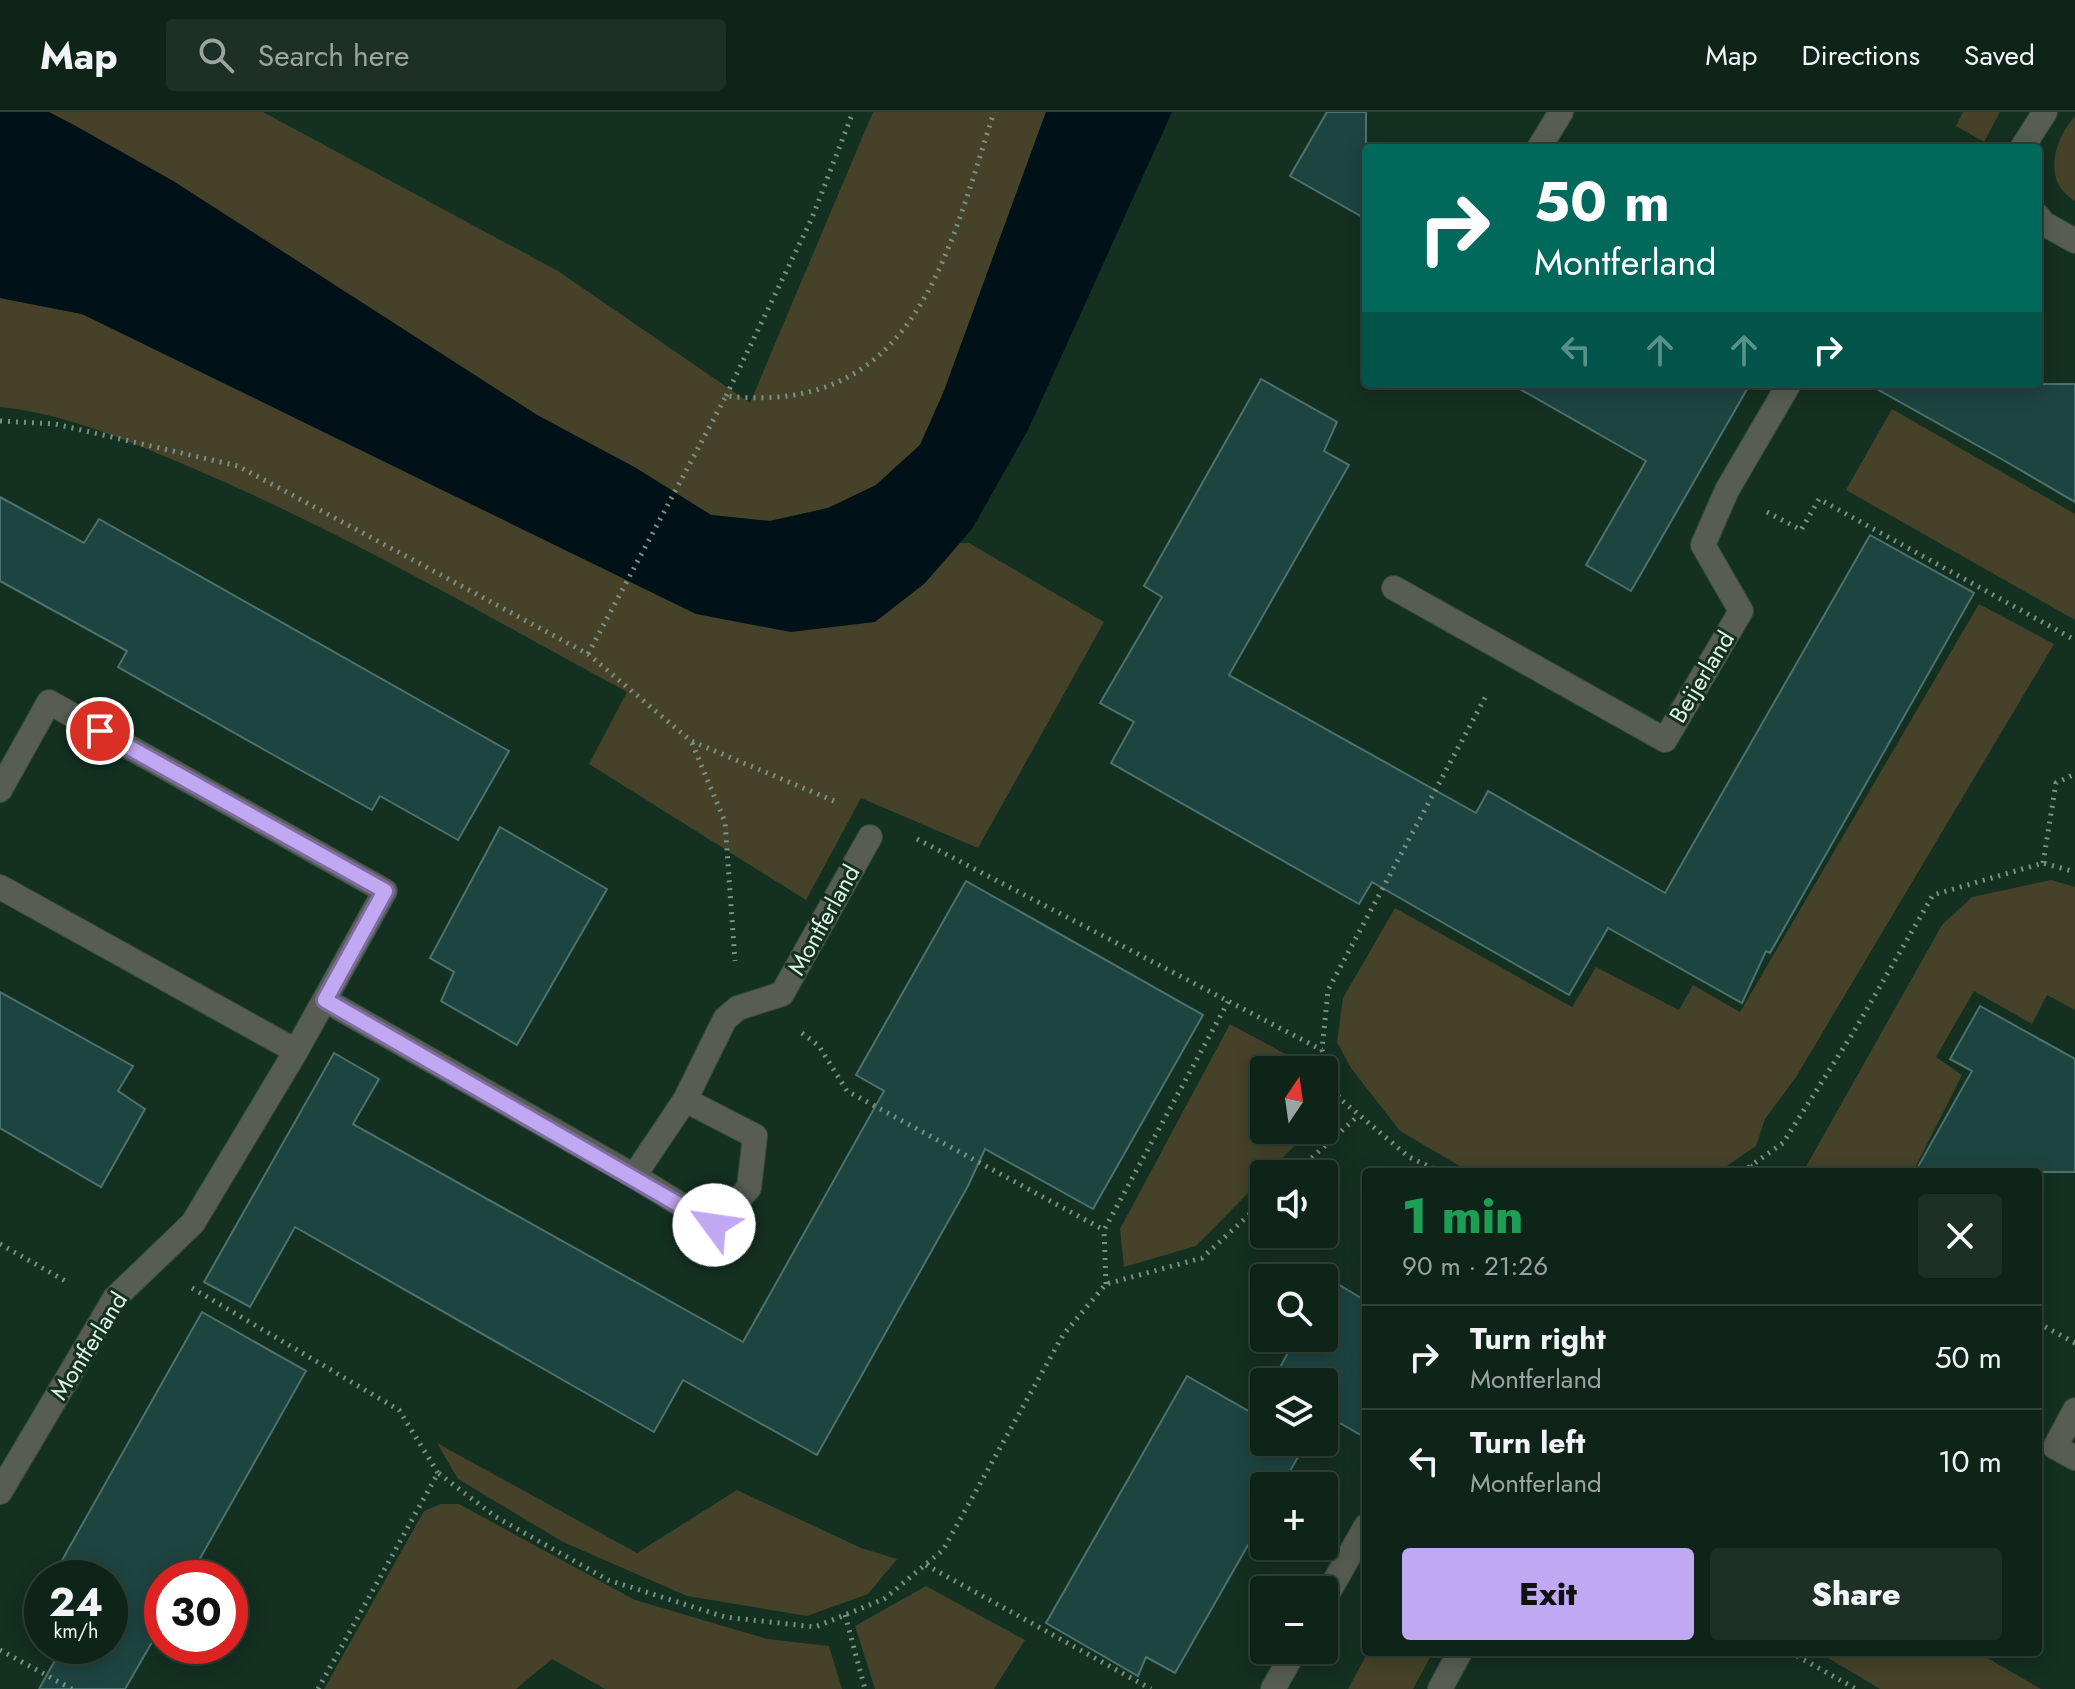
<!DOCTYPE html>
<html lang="en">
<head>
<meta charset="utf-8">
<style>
	:root { --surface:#0f2419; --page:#1d3026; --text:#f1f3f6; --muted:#9ba4a2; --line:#2f4138; --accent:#c1a8f3 }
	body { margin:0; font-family:Jost,sans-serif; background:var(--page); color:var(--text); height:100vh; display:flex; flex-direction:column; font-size:30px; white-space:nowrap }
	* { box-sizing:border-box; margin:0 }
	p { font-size:26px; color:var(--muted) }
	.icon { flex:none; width:44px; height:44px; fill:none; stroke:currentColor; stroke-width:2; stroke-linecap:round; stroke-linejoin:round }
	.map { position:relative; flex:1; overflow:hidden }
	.details { position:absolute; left:1362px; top:1056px; width:680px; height:488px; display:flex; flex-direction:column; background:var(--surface); border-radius:8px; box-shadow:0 4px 20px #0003,0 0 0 2px var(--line) }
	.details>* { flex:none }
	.top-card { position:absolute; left:1362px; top:32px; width:680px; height:244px; border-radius:8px; box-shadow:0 4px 20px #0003,0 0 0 2px var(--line); background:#00695c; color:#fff; overflow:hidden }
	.needle { width:52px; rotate:13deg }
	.fabs { position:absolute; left:1250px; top:944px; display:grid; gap:16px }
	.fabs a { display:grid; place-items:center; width:88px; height:88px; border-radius:8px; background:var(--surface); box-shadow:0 4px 20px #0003,0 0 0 2px var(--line); font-size:40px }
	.speed { position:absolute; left:24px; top:1448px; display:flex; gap:16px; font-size:40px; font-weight:700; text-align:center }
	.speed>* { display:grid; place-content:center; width:104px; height:104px; border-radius:50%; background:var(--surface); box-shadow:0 4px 20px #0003,0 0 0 2px var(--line); line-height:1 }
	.speed small { font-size:20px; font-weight:400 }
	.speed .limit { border:12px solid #d22; background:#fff; color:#111 }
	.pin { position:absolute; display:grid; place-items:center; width:68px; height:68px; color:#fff; margin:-34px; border:4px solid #fff; border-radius:50%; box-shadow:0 2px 8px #0007 }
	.me { position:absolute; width:88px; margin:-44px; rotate:301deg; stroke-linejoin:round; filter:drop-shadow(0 0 6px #0008) }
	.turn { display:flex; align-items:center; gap:28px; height:168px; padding:0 40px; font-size:36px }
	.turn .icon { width:104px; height:104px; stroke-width:2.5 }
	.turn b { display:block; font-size:56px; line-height:68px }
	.lanes { display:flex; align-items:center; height:76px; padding:0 40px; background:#0003; justify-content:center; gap:40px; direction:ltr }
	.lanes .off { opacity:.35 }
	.round { display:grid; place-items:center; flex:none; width:84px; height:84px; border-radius:8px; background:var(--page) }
	.summary { display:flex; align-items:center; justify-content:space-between; height:136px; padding:0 40px }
	h1 { font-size:48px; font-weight:800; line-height:60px; color:#1e9e55 }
	.primary-button { display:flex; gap:16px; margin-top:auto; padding:16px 40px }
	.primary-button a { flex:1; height:92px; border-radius:8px; background:var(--accent); color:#111; font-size:32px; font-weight:800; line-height:92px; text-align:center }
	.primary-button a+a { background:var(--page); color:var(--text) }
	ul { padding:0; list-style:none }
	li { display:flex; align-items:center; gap:24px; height:104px; padding:0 40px; border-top:2px solid var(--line) }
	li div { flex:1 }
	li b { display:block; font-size:30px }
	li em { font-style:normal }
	header { display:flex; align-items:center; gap:48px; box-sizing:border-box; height:112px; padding:0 40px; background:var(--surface); border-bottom:2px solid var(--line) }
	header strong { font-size:38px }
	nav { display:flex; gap:44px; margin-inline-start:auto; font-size:28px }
	.search { width:560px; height:72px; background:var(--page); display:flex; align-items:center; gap:20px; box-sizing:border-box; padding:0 28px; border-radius:8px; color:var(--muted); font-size:30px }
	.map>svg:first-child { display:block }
</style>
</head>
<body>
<header>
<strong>Map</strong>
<div class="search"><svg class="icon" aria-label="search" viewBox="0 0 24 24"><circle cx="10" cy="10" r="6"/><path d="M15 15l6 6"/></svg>Search here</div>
<nav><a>Map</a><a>Directions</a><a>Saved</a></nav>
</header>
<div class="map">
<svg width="2075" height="1577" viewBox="0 0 2075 1577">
	<rect width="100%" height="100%" fill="#143021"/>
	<path fill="#454229" d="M 49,0 L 263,0 L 558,159 L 750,291 L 873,0 L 1046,0 L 944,279 L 920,333 L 876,373 L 828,396 L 770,409 L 711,403 L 636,356 L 537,303 L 173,69 Z
		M 1963,0 L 2000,0 L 1984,30 L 1956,14 Z
		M 2075,4 L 2075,89 C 2042,70 2053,29 2075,4 Z
		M 0,186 L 82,202 L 924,472 L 960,431 L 969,431 L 1104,510 L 978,736 L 861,686 L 806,788 L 589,652 L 627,580 C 483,502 341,419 190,355 C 128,329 68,302 0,295 Z
		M 1892,297 L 2075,402 L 2075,508 L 1846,378 Z
		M 1979,492 L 2054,532 L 1796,965 L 1765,1007 L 1756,1034 L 1718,1060 L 1470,1060 L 1400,1019 L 1351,956 L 1337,930 L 1343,886 L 1395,796 L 1572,895 L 1596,855 L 1679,898 L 1693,873 L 1740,900 Z
		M 2051,768 L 2075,775 L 2075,898 L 2047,883 L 2032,912 L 1974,879 L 1936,945 L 1962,963 L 1913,1060 L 1803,1060 L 1942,813 L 1972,785 Z
		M 1230,912 L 1315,958 L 1264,958 L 1264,1018 L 1310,1018 L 1196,1134 L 1124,1155 L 1120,1117 Z
		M 437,1331 L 637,1441 L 737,1378 L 861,1436 L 897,1447 L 868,1482 L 807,1504 L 687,1484 L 563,1430 L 458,1367 Z
		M 441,1392 L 459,1392 L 635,1488 L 767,1527 L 829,1534 L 842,1577 L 605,1577 L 552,1547 L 516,1577 L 324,1577 L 424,1399 Z
		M 926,1474 L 1025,1528 L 994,1577 L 875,1577 L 855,1514 Z
		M 1368,1540 L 1433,1540 L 1413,1577 L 1348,1577 Z
		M 1818,1540 L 1977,1540 L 2041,1577 L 1880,1577 Z"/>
	<path fill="#001218" d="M 0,0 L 49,0 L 74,13 L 173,69 L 537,303 L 636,356 L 711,403 L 770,409 L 828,396 L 876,373 L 920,333 L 944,279 L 1046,0 L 1172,0 L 1028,318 L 972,417 L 924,472 L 875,510 L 791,520 L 696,502 L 82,202 L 0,186 Z"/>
	<path fill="#1e4440" stroke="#4c726e" stroke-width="2" d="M 1327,0 L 1366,0 L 1366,107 L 1290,64 Z
		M 1261,267 L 1337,310 L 1324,339 L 1349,353 L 1229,563 L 1476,701 L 1488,679 L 1665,781 L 1870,423 L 1974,481 L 1770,841 L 1766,839 L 1742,891 L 1608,816 L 1569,883 L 1372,770 L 1359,792 L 1111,651 L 1134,610 L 1100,591 L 1162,485 L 1144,474 Z
		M 1511,272 L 1750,272 L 1631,479 L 1586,453 L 1646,349 Z
		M 1868,272 L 2075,272 L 2075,390 L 2005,349 Z
		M 0,385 L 84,431 L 99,407 L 509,639 L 458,728 L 380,684 L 372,698 L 270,641 L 118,555 L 127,539 L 0,469 Z
		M 500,715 L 607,777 L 517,933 L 441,889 L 454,860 L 430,846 Z
		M 966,769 L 1203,903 L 1093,1097 L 985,1037 L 968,1074 L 817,1343 L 683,1268 L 654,1320 L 295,1115 L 250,1195 L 204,1170 L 334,941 L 379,967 L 353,1012 L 743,1230 L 884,979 L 856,963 Z
		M 0,880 L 133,954 L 118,979 L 145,997 L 101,1075 L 0,1016 Z
		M 1980,894 L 2075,947 L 2075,1060 L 1915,1060 L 1972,959 L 1950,947 Z
		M 1331,1168 L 1366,1189 L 1366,1326 L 1324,1302 L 1324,1270 L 1272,1270 L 1296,1226 L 1324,1226 L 1324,1180 Z
		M 202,1200 L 306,1259 L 189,1466 L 162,1466 L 162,1513 L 125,1577 L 39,1577 L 63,1534 L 110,1534 L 110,1466 L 52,1466 Z
		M 1187,1264 L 1254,1302 L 1264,1283 L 1264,1330 L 1307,1330 L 1281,1374 L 1264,1374 L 1264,1405 L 1175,1561 L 1146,1545 L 1138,1564 L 1046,1511 Z
		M 42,1484 L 42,1518 L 27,1510 Z"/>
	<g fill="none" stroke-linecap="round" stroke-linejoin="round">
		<g stroke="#314b3d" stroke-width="26">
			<path id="service" d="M 685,988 L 725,907 L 738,896 L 782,882 L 870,725"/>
		</g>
		<g stroke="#314b3d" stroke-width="26">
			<path id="minor" d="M 1539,36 L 1561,0
				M 2022,36 L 2045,0
				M 2038,104 L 2043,111 L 2075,129
				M 1394,476 L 1665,628 L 1741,499 L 1703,433 L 1727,378 L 1789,272
				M 0,678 L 49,590 L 385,779 L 296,939 L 193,1111 L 115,1186 L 0,1380
				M 0,775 L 296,939
				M 325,888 L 634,1064
				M 685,988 L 755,1024 L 749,1076 L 714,1113 L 634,1064 Z
				M 2075,1298 L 2055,1335 L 2075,1346
				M 1324,1488 L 1366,1414
				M 1273,1577 L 1295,1538
				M 1440,1577 L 1460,1540"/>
		</g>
		<path stroke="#799083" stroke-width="5" stroke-dasharray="2 6" stroke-linecap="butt" d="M 726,284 L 812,106 L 853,0
			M 0,309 L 55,312 L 238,354 L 588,542 L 691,629 L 839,691
			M 1767,400 L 1801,418 L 1819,387 L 2075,528
			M 588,542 L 726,284 C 915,305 948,142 994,0
			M 692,631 L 725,710 L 735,849
			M 917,727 L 1322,938
			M 2043,751 L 2056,671 L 2075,662
			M 802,921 L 819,934 L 847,979 L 1104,1118
			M 1750,1054 L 1760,1060
			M 1441,1060 L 1409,1045 L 1339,986 L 1322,938 L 1328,878 L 1487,582
			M 1742,1060 L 1783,1031 L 1853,921 L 1933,783 L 2043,751 L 2075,760
			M 1294,1062 L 1359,1003
			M 0,1132 L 69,1171
			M 1106,1172 L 1104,1118 L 1229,888
			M 192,1176 L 399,1298 L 438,1361
			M 2038,1211 L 2075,1231
			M 926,1453 L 1151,1577
			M 845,1503 L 865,1577
			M 0,1538 L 72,1577
			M 1790,1540 L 1856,1577
			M 318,1577 L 438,1361 L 496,1405 L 608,1468 L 725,1505 L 815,1515 L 884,1487 L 943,1438 L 1063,1223 L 1106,1172 L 1202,1146 L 1264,1089"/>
		<use href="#service" stroke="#575d52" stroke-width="24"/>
		<use href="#minor" stroke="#575d52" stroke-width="24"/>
	</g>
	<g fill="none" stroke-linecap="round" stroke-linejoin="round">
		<g stroke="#7d6d9e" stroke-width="20">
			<path id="route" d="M 100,619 L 385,779 L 325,888 L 714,1113"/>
		</g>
		<use href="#route" stroke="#c1a8f3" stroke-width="14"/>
	</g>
	<g text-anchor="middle" stroke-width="6" stroke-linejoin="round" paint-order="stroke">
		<g font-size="24" fill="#e0f1e7" stroke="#143021">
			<text transform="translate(1702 565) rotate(-59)" y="8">Beijerland</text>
			<text transform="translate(824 808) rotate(-61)" y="8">Montferland</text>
			<text transform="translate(89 1234) rotate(-58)" y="8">Montferland</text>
		</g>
	</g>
</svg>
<div class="fabs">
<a><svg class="needle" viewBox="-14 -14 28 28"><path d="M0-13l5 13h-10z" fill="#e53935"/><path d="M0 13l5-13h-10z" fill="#9ba4a2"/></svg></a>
<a><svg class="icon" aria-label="sound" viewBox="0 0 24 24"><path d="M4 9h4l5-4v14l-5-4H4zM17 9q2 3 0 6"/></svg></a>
<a><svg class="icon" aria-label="search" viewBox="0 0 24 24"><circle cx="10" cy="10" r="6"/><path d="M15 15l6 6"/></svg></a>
<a><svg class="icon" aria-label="layers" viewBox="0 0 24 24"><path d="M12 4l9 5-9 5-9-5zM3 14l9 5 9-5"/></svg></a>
<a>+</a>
<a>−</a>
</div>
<div class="speed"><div>24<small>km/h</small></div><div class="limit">30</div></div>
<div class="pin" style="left:100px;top:619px;background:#d93025"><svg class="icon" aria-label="arrive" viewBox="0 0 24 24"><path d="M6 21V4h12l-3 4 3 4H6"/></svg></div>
<svg class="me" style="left:714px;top:1113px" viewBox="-20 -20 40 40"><circle r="19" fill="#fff"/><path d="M0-13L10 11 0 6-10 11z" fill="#c1a8f3"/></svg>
<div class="top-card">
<div class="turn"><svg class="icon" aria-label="right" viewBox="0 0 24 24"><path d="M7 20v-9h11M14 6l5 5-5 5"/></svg><div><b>50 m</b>Montferland</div></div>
<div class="lanes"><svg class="icon off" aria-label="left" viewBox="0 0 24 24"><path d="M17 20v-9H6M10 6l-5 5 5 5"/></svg><svg class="icon off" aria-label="ahead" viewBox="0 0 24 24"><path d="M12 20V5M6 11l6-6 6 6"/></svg><svg class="icon off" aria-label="ahead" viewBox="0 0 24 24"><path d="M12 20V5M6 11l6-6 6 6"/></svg><svg class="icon" aria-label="right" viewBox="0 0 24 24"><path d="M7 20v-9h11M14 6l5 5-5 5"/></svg></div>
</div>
<section class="details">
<div class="summary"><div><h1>1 min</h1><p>90 m · 21:26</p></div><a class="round"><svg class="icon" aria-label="close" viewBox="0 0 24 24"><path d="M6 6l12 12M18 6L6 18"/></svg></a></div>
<ul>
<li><svg class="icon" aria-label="right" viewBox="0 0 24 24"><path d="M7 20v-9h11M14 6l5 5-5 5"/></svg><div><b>Turn right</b><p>Montferland</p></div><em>50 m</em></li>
<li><svg class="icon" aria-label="left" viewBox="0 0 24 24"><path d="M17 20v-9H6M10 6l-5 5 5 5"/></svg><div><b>Turn left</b><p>Montferland</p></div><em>10 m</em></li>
</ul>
<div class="primary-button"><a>Exit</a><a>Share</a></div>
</section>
</div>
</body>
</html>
